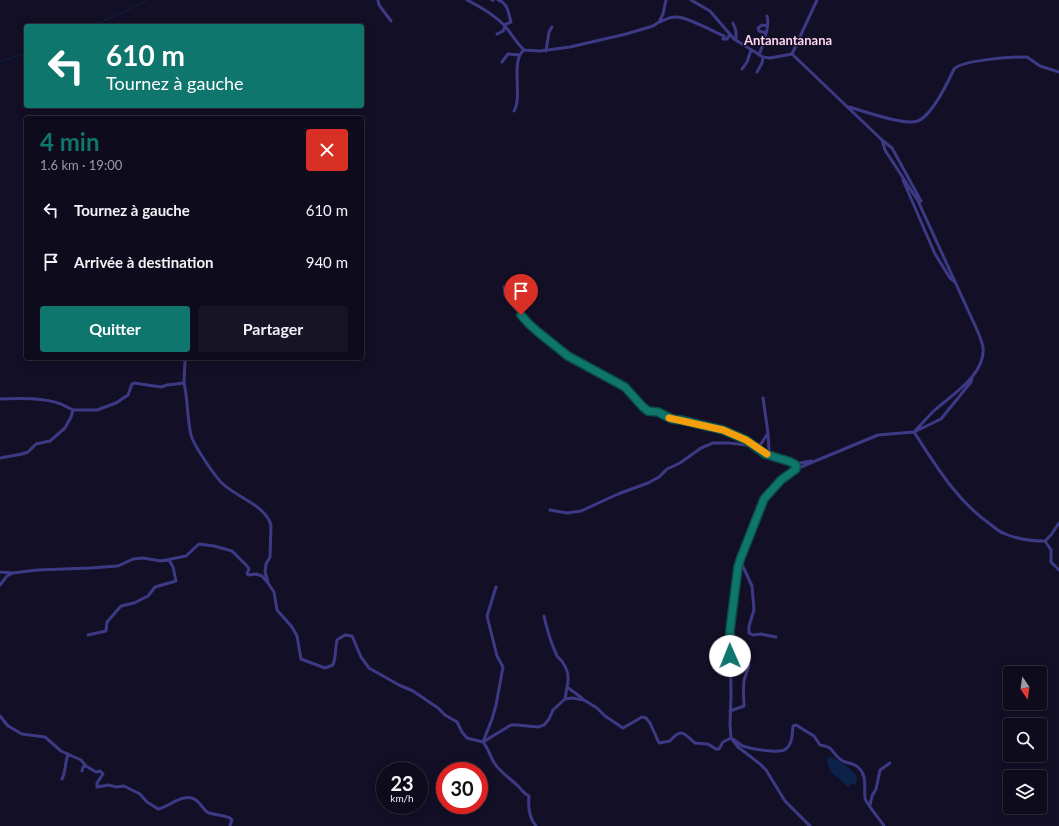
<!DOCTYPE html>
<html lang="fr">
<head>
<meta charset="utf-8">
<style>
	:root { --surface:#0e0b1c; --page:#171425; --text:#f1f3f6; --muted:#9b9ba3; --line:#2e2b3b; --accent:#0f766e }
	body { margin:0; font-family:Lato,sans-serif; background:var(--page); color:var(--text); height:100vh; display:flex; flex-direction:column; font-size:15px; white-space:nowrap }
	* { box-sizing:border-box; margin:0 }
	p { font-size:13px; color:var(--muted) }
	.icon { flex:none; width:22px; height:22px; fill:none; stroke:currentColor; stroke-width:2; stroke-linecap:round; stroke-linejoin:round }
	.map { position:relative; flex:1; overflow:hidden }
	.side { position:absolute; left:24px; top:116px; width:340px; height:244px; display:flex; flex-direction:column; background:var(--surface); border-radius:4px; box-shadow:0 2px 10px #0003,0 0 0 1px var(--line) }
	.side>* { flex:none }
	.banner { position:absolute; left:24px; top:24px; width:340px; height:84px; border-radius:4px; box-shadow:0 2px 10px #0003,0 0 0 1px var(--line); background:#0f766e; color:#fff; overflow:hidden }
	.needle { width:26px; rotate:167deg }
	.buttons { position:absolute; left:1003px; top:666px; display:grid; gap:8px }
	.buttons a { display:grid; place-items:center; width:44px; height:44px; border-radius:4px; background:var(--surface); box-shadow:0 2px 10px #0003,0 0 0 1px var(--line); font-size:20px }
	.speed { position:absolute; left:376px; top:762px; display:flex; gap:8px; font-size:20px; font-weight:700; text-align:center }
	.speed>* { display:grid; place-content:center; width:52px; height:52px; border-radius:50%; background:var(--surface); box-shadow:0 2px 10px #0003,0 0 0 1px var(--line); line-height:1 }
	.speed small { font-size:10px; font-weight:400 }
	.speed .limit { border:6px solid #d22; background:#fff; color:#111 }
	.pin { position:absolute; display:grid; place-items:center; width:34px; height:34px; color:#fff; margin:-41px -17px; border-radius:50% 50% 50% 0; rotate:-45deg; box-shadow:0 0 4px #0007 }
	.pin .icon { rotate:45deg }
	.me { position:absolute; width:44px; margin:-22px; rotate:359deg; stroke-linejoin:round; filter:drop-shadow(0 0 3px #0008) }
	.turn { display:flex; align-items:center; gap:14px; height:84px; padding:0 16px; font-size:18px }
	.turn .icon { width:52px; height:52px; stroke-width:2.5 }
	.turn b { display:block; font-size:28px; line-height:34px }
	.round { display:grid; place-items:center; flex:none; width:42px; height:42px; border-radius:4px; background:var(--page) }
	.summary { display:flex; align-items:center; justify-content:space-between; height:68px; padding:0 16px }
	h1 { font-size:24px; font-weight:700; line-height:30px; color:var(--accent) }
	.cta { display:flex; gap:8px; margin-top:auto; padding:8px 16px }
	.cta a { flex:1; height:46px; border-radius:4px; background:var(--accent); color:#fff; font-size:16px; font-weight:700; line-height:46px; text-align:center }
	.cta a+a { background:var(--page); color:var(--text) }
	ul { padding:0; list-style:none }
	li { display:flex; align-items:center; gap:12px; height:52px; padding:0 16px }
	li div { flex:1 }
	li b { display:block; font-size:15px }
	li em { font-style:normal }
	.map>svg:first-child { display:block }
</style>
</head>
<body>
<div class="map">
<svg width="1059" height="826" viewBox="0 0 1059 826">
	<rect width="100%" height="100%" fill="#130f26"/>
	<path fill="#0c2248" d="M 830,757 C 836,759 855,770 857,777 C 857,779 856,781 856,784 L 853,785 L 851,783 L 849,787 L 846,786 C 842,779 834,777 830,770 C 828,767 828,763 827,760 Z"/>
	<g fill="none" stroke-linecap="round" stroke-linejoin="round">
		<path stroke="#0c2248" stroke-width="1" d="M 92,26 L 126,11 L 147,0
			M 0,62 L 26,53"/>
		<path stroke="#3d3a85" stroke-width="3" d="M 378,0 L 379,5 L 391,21
			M 467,0 C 479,6 494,15 504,25 C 511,33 516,42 524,50 L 540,51 L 570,47 L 626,34 L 653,26 L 659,22 L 663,14 L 666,0
			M 492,0 L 493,0
			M 498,0 C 508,3 508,12 511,22 L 504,25
			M 691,0 L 710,11 L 734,39 L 763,57 L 770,58 L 792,54
			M 660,22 C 665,20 669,17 675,17 C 686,16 712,31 724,36 L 723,39 L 727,39 L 730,34
			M 733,23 L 736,31 L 736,40
			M 766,33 L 759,31 L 758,28 L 762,25 L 767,26
			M 497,34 L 503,31 L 505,27
			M 546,51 L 549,32 L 552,27
			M 792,54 L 882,140 L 885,150 L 918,201 L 978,332 C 980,337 982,342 983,347 C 986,374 953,394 936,409 C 928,416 922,424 914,432 L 878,435 L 796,469 L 788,475 L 781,480 L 764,499 L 740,560 L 738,567 L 730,630 L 731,696 L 730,724 L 731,738 L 738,747 L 760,764 L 766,770 L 785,801 L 810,826
			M 792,54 L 817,0
			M 759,55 C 763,45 770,25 767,16
			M 502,62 L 508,54 L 520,55
			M 742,69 L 747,62 L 751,50
			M 757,72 L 762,63 L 763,57
			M 849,107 C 864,111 904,126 918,121 C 932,115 948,82 954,69 C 963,60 1010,57 1024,57 L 1027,57 L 1040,66 L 1059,72
			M 514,111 C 523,97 510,60 524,50
			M 882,140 L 892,148 L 921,201 L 918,201
			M 903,180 L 935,254 L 950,278 L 955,282
			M 504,287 L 505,295 L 510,302 L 529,324 L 538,332 L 568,356 L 625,387 L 643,407 L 648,411 L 658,412 L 672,419 L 681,420 L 723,431 L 746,440 L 765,454 L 773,457 L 800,463 L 811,461
			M 972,378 L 971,382 L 941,419 L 914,432 C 936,466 957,501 990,524 C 994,527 998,531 1003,533 C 1016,539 1030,541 1045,541 L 1051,535 L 1059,523
			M 184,383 C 188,400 187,418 191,435 C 193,444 215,477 223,484 C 238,498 265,505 271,525 L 270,557 L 266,564 L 265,572 L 268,582
			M 763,398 L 768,433 L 769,450 L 772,456
			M 0,399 C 17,398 46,398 61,404 C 65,406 69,408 73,410 L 71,417 L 65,428 L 50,441 L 36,444 L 28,452 L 22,454 L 0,458
			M 73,410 L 97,410 L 116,403 L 128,395 L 132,384 L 134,383 L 161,387 L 167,385 L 184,383 L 185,361 L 186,358
			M 550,510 L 567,513 L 581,511 L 618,494 L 648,483 L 659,477 L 667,469 L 680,463 L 701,448 L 713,443 L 729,443 L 755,446 L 761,444 L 768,433
			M 1045,541 L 1051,550 L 1051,562 L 1059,570
			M 740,560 L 752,586 L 754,610 L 749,626 L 749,633 L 753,635 L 761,634 L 776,637
			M 0,572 L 13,573 L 37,570 L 91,568 L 118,566 L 133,559 L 143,558 L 161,561 L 186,556 L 199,544 L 214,546 L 232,551 L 247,566 L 249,569 L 247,573 L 248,575 L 256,574 L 262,576 L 268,583 L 274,592 L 277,610 L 292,627 L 297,636 L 301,659 L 325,668 L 333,665 C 336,657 335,649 337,640 L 345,635 L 352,636 L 361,657 L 369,668 L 399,685 L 413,691 L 438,708 L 445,715 L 457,722 L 462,732 L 467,738 L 483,742 L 511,725 L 517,725 L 538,727 L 544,725 L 549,719 L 553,710 L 565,699 L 572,698 L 584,700 L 597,708 L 605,716 L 623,728 L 642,717 L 646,718 L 650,723 L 659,743 L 670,741 C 682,727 684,734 695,743 L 708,744 L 716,749 L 719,749 L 723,742 L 731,738
			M 0,585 L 7,576 L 11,574
			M 496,587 L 487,616 L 497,656 L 503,667 L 496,705 L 492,719 L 483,742 C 489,749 490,757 495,764 C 501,773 511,779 518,786 C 523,791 524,794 529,796 C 528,807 529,818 536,826
			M 544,616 C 547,630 551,643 557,656 C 559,659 562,660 563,663 C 568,670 569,679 567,687 L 582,698
			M 88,635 L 106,631 L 107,622 L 121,606 L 134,603 L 148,596 L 155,587 L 176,581 L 173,567 L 169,560
			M 565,699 L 567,687
			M 730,711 L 744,706 C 744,697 742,686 745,677 C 746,673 748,670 749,665
			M 0,716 L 8,726 L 22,734 L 45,737 L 61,751 L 81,760 L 86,766 L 96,772 L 100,771 L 103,774 L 97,783 L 97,787 L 109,785 L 116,787 L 124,786 L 140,794 L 147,802 L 158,809 C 168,807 174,800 184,798 C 200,795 201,810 209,813 C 216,815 223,815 230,818 L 232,820 L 230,826
			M 733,739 C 736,741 739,744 743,746 C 751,749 780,754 786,749 C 793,743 792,734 793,726 L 796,725 L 814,736 L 820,745 C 834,747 831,752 840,759 C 846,765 852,761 859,768 C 867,776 864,787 865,798 C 865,802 881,821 884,826
			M 82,771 L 83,767 L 86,766
			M 62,779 C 66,771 65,762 68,754
			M 870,805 L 872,796 L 876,789 L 880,770 L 890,763"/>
	</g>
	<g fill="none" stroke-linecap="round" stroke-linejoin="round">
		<g stroke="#0a4d48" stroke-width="10">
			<path id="route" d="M 521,315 L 529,324 L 538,332 L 568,356 L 625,387 L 643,407 L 648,411 L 658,412 L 672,419 L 681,420 L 723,430 L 746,440 L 765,454 L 791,462 L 796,465 L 796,469 L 781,480 L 764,499 L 740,560 L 738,567 L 730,630 L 730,656"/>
		</g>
		<use href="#route" stroke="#0f766e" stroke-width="7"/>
		<path stroke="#f59e0b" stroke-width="7" d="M 669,418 L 723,430 L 746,440 L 767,454"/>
	</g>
	<g text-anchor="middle" stroke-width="3" stroke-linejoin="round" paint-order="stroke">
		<g font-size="13" font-weight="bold" fill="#ffd6f0" stroke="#130f26">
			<text x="788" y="45">Antanantanana</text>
		</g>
	</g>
</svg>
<div class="buttons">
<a><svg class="needle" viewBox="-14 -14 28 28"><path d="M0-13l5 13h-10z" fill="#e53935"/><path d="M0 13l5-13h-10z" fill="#9b9ba3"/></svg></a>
<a><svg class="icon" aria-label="search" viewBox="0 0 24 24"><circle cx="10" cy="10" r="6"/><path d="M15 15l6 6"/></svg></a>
<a><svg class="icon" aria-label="layers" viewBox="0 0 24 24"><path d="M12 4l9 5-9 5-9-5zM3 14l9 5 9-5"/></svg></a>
</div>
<div class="speed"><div>23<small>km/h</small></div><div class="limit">30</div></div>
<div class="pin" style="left:521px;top:315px;background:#d93025"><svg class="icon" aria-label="arrive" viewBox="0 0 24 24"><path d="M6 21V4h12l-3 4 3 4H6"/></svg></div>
<svg class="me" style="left:730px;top:656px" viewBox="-20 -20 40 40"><circle r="19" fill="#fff"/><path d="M0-13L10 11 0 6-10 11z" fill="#0f766e"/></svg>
<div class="banner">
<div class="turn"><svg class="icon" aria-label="left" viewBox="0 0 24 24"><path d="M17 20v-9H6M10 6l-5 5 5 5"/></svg><div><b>610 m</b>Tournez à gauche</div></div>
</div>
<section class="side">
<div class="summary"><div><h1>4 min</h1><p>1.6 km · 19:00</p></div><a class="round" style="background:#d93025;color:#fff"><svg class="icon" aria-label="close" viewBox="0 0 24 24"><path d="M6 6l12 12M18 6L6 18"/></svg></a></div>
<ul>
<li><svg class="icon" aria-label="left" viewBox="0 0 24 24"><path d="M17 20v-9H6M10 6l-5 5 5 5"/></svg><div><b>Tournez à gauche</b></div><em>610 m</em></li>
<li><svg class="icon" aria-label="arrive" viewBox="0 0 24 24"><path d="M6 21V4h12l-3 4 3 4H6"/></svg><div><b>Arrivée à destination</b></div><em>940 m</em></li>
</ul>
<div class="cta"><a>Quitter</a><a>Partager</a></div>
</section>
</div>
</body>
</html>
